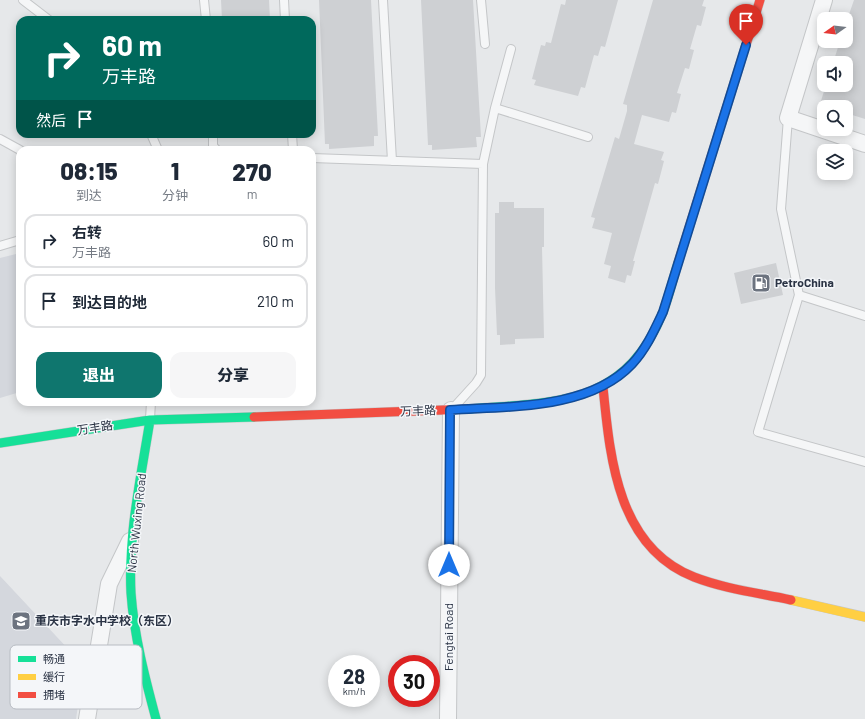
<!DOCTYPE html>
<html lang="zh">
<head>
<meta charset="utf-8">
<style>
	:root { --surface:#fff; --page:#f6f6f7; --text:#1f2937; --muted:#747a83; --line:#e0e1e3; --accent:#0f766e }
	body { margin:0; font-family:Barlow,"Noto Sans SC",sans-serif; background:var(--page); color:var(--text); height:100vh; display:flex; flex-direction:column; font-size:15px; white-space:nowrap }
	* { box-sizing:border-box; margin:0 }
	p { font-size:13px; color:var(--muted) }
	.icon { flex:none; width:22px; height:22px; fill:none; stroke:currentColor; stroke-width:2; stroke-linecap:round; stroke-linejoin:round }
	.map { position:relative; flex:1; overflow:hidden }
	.side { position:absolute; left:16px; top:146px; width:300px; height:260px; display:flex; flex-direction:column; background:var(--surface); border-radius:12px; box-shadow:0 2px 10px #0003 }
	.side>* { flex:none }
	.hud { position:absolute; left:16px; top:16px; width:300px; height:122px; border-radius:12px; box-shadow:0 2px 10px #0003; background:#00695c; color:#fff; overflow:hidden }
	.needle { width:26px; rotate:256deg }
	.tools { position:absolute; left:817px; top:12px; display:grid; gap:8px }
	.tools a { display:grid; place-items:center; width:36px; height:36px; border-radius:8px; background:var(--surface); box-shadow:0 2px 10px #0003; font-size:20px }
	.speed { position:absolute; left:328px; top:655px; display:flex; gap:8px; font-size:20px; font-weight:700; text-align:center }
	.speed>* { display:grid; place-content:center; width:52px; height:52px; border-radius:50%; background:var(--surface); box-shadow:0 2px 10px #0003; line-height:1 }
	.speed small { font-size:10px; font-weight:400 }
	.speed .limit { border:6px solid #d22; background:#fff; color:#111 }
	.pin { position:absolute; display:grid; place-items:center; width:34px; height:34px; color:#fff; margin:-41px -17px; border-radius:50% 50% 50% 0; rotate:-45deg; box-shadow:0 0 4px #0007 }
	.pin .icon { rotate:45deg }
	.me { position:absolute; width:44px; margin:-22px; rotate:0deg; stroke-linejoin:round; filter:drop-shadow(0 0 3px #0008) }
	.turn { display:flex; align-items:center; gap:14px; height:84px; padding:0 20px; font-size:18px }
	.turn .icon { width:52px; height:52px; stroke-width:2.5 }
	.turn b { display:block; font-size:28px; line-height:34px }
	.then { display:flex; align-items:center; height:38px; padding:0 20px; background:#0003; gap:8px; font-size:15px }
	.eta { display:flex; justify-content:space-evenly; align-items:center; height:68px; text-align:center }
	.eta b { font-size:24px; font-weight:800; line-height:28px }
	.action { display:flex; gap:8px; margin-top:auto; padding:8px 20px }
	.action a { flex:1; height:46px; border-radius:12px; background:var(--accent); color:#fff; font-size:16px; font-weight:800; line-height:46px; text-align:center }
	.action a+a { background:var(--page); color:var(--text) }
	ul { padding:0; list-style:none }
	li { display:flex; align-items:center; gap:12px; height:54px; margin:0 8px 6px; padding:0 12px; border:2px solid var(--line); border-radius:12px }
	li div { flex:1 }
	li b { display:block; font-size:15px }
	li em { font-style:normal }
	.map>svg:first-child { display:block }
</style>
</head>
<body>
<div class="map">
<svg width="865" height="719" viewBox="0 0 865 719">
	<rect width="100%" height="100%" fill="#e6e8ea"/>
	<path fill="#d4d7dd" d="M 20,253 L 20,392 L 0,398 L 0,258 Z
		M 0,576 L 84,666 L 76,719 L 0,719 Z"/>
	<path fill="#ced0d3" d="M 221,0 L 269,0 L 270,20 L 222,20 Z
		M 319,0 L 371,0 L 378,136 L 374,136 L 374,146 L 329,149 L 329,144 L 325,144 Z
		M 421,0 L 473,0 L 481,137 L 476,137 L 477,147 L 432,150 L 432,145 L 428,145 Z
		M 566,0 L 618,0 L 605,47 L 601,46 L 598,56 L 594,55 L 585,88 L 581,87 L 578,96 L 534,85 L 536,80 L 532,79 L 541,45 L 545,46 L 546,42 L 551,43 L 561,4 L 565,5 Z
		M 653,0 L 704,0 L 702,6 L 706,7 L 701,26 L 697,25 L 690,49 L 694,50 L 689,69 L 685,68 L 677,93 L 681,94 L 676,113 L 672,112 L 669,122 L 642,115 L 634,144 L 664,152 L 661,160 L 664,161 L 658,184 L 655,183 L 633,261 L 635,261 L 631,276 L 627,275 L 625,283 L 608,278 L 611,266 L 604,264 L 612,233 L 592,228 L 595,218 L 591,217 L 615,137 L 619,139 L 627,111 L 627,105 L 623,104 Z
		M 854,0 L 865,0 L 865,119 L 846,113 L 846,107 L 829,107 L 820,104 L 826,85 L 846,85 L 846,63 L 833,63 L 840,41 L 846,41 L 846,23 Z
		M 499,202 L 514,202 L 514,208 L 544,208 L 544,247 L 542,247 L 544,338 L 515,339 L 515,344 L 500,345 L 500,335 L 497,335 L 495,288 L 495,213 L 499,213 Z
		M 776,263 L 783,295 L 741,304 L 734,273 Z"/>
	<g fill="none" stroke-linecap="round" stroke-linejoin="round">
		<g stroke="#c4c6c8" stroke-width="10">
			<path id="lane" d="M 23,0 L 49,20
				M 204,0 L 206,20
				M 284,0 L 285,20
				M 383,0 L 392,161
				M 481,0 L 485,44
				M 495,108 L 588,137
				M 788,118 L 781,209 L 799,295 L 758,432 L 865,462
				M 151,134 L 158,150
				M 213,134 L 213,146 L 217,150
				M 292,134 L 293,150
				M 0,139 L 20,150
				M 312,158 L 483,164
				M 0,246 L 20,240
				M 799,295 L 865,316
				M 456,405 L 476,383 L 481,375 L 483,164 L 495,108 L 511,49
				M 150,419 L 151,402"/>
		</g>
		<g stroke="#c4c6c8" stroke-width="18">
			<path id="street" d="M 824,0 L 788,118 L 865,144
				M 87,719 L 109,584 L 130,541
				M 448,719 L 451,410"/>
		</g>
		<g stroke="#c4c6c8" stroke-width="10">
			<path id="fast" d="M 470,409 C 558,402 625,406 663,312 C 669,296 673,279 678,263
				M 150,420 C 141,477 128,535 131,593 C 134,636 145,678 156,719
				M 0,443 L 150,420 L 254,417"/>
		</g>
		<g stroke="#c4c6c8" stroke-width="10">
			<path id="slow" d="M 791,600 L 865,617"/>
		</g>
		<g stroke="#c4c6c8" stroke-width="10">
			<path id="jam" d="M 678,263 L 760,0
				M 603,387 C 610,457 617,547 694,577 C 725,589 759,593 791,600
				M 254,417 L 470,409"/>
		</g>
		<use href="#lane" stroke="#f5f6f7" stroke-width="8"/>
		<use href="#street" stroke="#f5f6f7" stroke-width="16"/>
		<use href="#fast" stroke="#16e098" stroke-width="9"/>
		<use href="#slow" stroke="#ffcf43" stroke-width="9"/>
		<use href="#jam" stroke="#f24e42" stroke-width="9"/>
	</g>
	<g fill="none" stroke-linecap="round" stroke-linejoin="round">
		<g stroke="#114b97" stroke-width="10">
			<path id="route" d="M 449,565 L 450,410 C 508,406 589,410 632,364 C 646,349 654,331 663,312 L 746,45"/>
		</g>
		<use href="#route" stroke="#1a73e8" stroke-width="7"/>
	</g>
	<defs>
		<g id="fuel-square" transform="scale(1)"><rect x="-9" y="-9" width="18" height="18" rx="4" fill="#6c737f" stroke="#f4f6f9"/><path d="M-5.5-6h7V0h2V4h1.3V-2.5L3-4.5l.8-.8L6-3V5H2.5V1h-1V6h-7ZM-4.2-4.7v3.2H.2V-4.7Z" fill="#fff"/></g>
		<g id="school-square" transform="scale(1)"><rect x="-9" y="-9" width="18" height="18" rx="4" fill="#6c737f" stroke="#f4f6f9"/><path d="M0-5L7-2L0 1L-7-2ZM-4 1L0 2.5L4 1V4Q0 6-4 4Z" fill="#fff"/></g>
	</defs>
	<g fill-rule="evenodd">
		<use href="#fuel-square" x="761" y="283"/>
		<use href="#school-square" x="21" y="621"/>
	</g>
	<g text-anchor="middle" stroke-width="3" stroke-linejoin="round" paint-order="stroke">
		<g font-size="12" font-weight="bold" fill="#2b3445" stroke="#f4f6f9" text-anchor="start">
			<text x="775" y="287">PetroChina</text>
			<text x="35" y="625">重庆市字水中学校（东区）</text>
		</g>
		<g font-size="12" fill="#2b3445" stroke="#f4f6f9">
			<text transform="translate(418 411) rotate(-2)" y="4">万丰路</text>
			<text transform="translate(95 428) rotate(-9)" y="4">万丰路</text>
			<text transform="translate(137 523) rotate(-84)" y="4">North Wuxing Road</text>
			<text transform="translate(449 637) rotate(-90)" y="4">Fengtai Road</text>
		</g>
	</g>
	<rect x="10" y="645" width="132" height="64" rx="6" fill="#f4f6f9" stroke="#b8bcc3" stroke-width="1"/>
	<rect x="18" y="656" width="18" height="6" fill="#16e098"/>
	<rect x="18" y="674" width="18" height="6" fill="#ffcf43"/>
	<rect x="18" y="692" width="18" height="6" fill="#f24e42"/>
	<g font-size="11" fill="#2b3445">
		<text x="43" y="663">畅通</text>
		<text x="43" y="681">缓行</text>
		<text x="43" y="699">拥堵</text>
	</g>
</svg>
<div class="tools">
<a><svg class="needle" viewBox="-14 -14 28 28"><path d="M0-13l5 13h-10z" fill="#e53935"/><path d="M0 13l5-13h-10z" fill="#747a83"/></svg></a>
<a><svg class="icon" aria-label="sound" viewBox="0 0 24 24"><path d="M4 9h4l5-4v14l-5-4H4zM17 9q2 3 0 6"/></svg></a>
<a><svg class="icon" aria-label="search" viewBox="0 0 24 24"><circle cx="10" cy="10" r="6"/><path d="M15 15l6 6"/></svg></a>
<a><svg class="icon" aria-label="layers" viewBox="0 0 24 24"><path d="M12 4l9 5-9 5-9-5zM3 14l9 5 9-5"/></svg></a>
</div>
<div class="speed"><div>28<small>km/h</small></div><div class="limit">30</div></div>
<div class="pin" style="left:746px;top:45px;background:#d93025"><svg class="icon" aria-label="arrive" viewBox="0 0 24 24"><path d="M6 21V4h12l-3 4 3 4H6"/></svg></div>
<svg class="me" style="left:449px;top:565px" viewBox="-20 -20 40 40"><circle r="19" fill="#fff"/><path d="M0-13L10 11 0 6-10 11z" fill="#1a73e8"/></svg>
<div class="hud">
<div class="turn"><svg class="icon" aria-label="right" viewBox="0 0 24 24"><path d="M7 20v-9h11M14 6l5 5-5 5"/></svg><div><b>60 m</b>万丰路</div></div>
<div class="then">然后<svg class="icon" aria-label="arrive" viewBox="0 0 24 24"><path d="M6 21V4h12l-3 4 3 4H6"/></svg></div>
</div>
<section class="side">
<div class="eta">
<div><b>08:15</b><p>到达</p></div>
<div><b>1</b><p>分钟</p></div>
<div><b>270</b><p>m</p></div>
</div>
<ul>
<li><svg class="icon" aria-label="right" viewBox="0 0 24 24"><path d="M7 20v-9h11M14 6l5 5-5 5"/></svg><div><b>右转</b><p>万丰路</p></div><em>60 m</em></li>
<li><svg class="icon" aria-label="arrive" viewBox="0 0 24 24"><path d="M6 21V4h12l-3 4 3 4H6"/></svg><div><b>到达目的地</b></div><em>210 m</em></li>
</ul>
<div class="action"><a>退出</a><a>分享</a></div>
</section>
</div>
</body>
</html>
